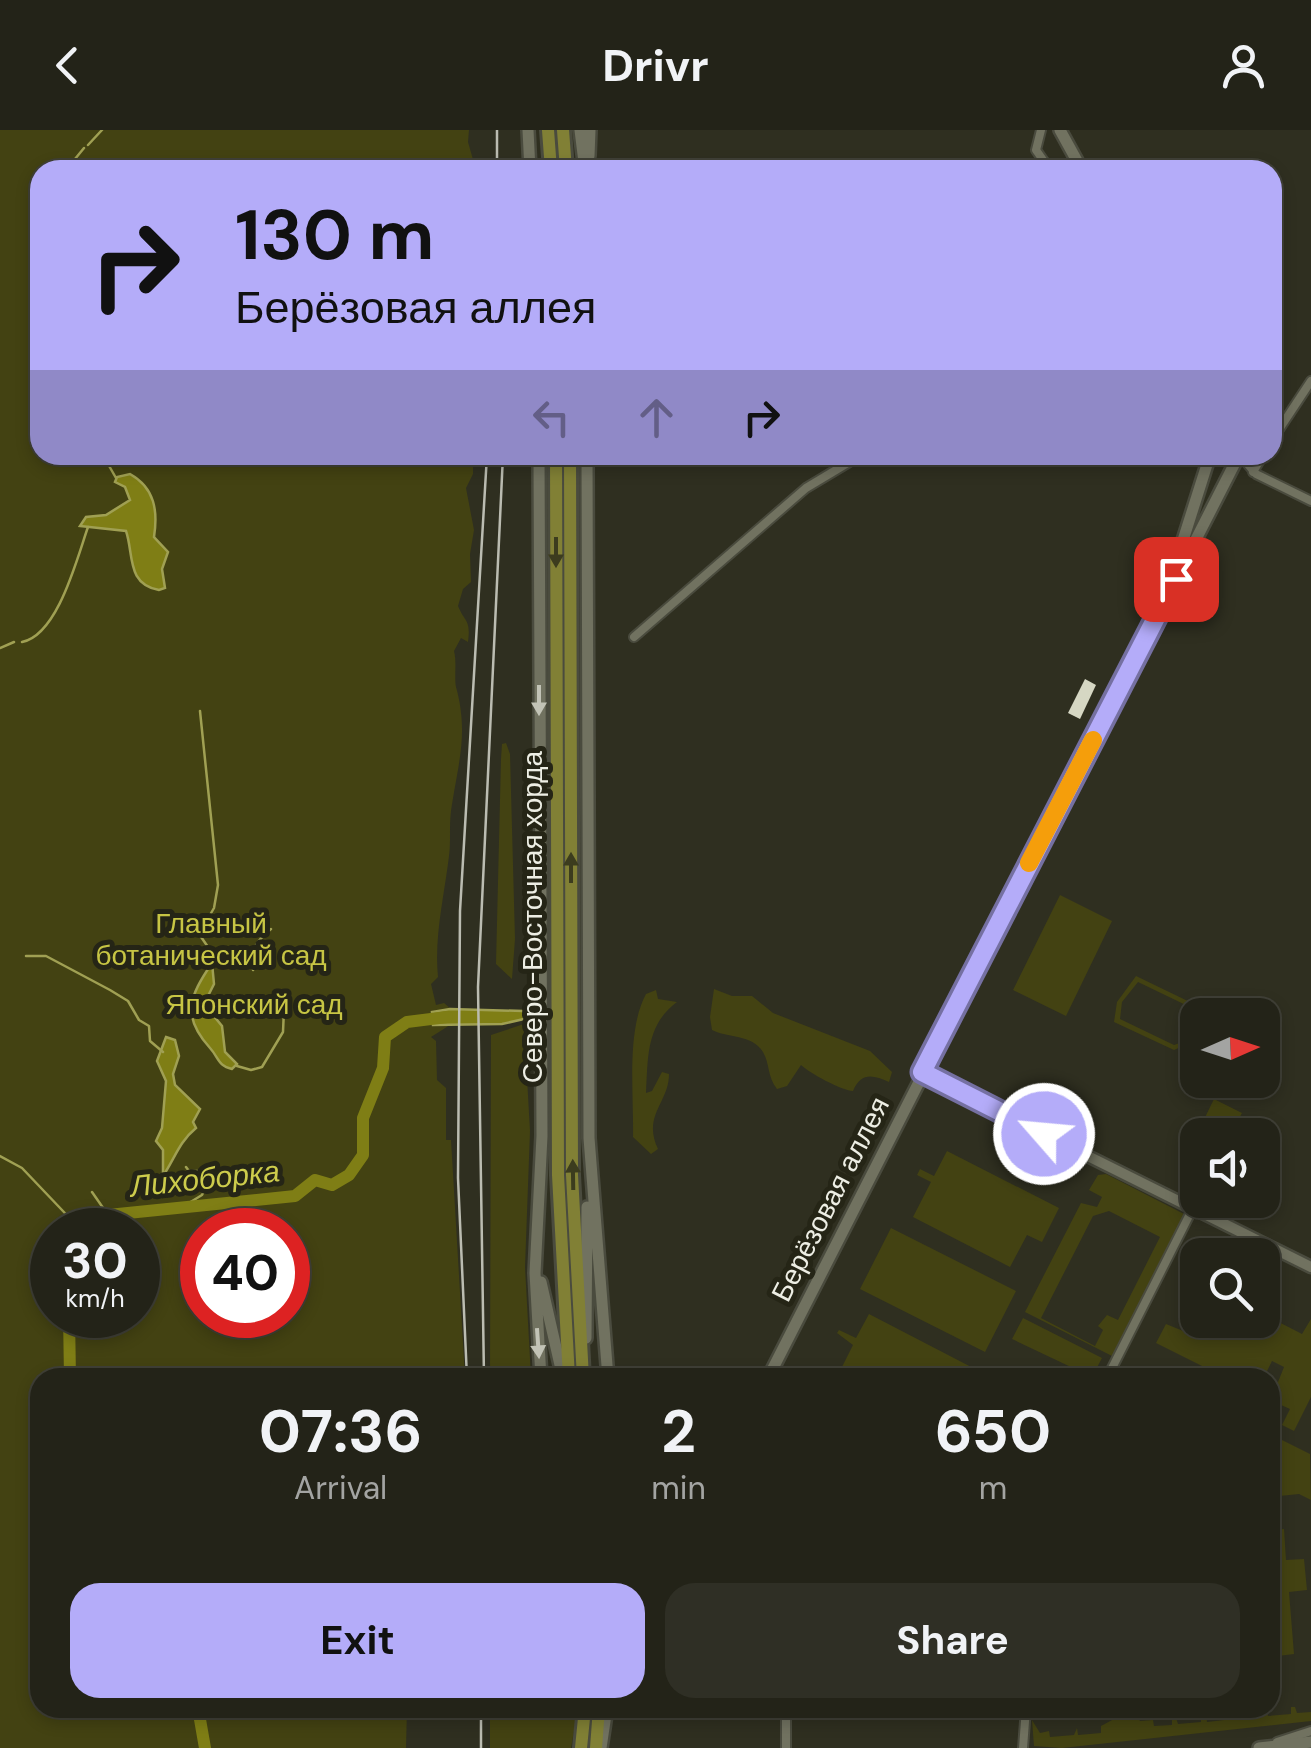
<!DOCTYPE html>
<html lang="en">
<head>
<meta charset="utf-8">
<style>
	:root { --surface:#232318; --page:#2f2f25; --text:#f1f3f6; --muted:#a3a4a2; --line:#404037; --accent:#b4acf9 }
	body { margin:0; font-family:"DM Sans",sans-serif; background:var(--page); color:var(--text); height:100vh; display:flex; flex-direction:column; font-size:38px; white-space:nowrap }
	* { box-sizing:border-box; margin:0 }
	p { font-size:32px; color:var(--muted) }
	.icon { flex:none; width:55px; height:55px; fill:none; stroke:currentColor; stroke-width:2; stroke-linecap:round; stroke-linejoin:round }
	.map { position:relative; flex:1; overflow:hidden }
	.panel { position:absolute; left:30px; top:1238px; width:1250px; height:350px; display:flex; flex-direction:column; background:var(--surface); border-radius:30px; box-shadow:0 5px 15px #0003,0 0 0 2px var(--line) }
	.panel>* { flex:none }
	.hud { position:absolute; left:30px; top:30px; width:1252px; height:305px; border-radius:30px; box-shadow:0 5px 15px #0003,0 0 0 2px var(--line); background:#b4acf9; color:#111; overflow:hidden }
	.needle { width:65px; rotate:87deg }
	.controls { position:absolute; left:1180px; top:868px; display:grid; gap:20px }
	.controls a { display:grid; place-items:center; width:100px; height:100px; border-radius:20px; background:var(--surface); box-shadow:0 5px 15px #0003,0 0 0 2px var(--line); font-size:50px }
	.speed { position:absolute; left:30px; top:1078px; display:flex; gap:20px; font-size:50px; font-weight:700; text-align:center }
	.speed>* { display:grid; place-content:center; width:130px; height:130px; border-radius:50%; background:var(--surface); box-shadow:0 5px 15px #0003,0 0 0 2px var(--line); line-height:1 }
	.speed small { font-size:25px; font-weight:400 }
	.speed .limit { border:15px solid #d22; background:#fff; color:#111 }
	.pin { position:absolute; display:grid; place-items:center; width:85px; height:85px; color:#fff; margin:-42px; border-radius:20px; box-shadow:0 5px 15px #0006 }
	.me { position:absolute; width:110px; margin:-55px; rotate:297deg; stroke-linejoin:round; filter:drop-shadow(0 0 8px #0008) }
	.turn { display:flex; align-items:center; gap:35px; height:210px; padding:0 40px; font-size:45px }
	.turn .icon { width:130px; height:130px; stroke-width:2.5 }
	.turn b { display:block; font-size:70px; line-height:85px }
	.lanes { display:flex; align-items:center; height:95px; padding:0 40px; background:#0003; justify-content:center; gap:50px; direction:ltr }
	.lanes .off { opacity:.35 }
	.eta { display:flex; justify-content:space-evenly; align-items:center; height:170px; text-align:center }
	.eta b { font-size:60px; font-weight:700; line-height:70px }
	.cta { display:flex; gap:20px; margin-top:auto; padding:20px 40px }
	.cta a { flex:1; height:115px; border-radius:30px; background:var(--accent); color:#111; font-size:40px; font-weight:700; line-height:115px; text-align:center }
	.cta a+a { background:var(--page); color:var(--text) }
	header { display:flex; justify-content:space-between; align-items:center; height:130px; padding:0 40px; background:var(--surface); font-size:45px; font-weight:700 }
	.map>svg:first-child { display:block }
</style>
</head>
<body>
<header><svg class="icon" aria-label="back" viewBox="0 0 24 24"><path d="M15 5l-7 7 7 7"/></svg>Drivr<svg class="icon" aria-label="person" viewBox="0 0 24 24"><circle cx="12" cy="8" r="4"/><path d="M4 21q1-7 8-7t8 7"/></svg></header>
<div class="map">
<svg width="1311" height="1618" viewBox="0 0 1311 1618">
	<rect width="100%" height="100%" fill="#2f2f20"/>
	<path fill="#434212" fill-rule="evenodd" d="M 0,0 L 469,0 L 468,12 L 476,40 L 40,40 L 40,325 L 473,325 L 473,344 L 466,358 L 474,400 L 470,424 L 471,452 L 463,459 L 458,476 C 465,493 471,489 468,512 L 461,508 L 454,521 C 457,532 454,547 456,557 C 469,604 458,633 451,681 C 449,696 451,711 449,726 C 444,767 434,807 438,847 L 431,854 L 436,875 L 444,873 L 450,878 L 450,895 L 431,907 L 436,911 L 437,950 L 446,958 L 446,1010 L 451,1010 L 465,1247 L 40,1248 L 40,1578 L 407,1578 L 406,1618 L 0,1618 ZM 52,1100 L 138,1100 L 138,1185 L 52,1185 ZM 202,1100 L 288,1100 L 288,1185 L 202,1185 Z
		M 506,613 L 510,624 L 515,809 L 512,849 L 496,834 L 501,629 L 502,614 Z
		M 1060,765 L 1112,791 L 1066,886 L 1013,860 Z
		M 1136,846 L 1196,875 L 1197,898 L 1190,913 L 1174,920 L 1114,892 L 1117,872 ZM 1138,852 L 1192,878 L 1196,894 L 1188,910 L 1174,915 L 1120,889 L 1122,872 Z
		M 714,859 L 732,866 L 752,866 L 773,883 L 870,921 L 892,942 L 889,952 C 873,945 861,942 853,961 C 841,960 809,943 801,935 L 787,956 L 777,959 C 767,946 770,934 763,922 C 752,904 727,908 712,900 L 710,887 Z
		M 656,860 L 658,869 L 677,872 C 646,895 648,927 646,963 L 652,961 L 662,942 L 669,944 C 669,973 642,985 658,1019 L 651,1024 L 633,1007 C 634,964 626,901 646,864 Z
		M 524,894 L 530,1001 L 525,1137 L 531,1247 L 490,1247 L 491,905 Z
		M 1214,969 L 1242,983 L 1230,1005 L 1198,1005 L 1197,1012 L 1194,1010 Z
		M 947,1021 L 1059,1078 L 1042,1112 L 1027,1105 L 1010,1137 L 913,1087 L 931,1052 L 917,1045 L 920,1039 L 934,1046 Z
		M 1106,1044 L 1184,1084 L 1114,1227 L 1025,1182 L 1081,1073 L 1097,1077 L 1102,1067 L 1089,1060 L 1098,1045 ZM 1109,1081 L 1160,1107 L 1118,1190 L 1107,1185 L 1098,1196 L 1103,1200 L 1095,1216 L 1041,1188 L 1093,1086 Z
		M 891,1098 L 1016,1161 L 985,1222 L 860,1159 Z
		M 1197,1165 L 1198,1190 L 1262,1190 L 1263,1184 L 1302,1204 L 1311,1189 L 1311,1267 L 1294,1301 L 1282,1295 L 1290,1279 L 1270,1270 L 1270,1248 L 1278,1252 L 1284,1237 L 1272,1231 L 1265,1245 L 1269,1247 L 1207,1247 L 1210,1240 L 1156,1213 L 1166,1194 L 1188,1203 L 1192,1195 L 1184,1191 Z
		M 869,1184 L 977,1240 L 973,1247 L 837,1247 L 853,1215 L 837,1203 L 839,1200 L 856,1208 Z
		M 1023,1188 L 1102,1228 L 1092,1247 L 1012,1209 Z
		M 1274,1306 L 1310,1324 L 1311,1370 L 1299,1364 L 1270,1367 L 1270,1310 L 1274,1311 Z
		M 1284,1399 L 1286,1430 L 1304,1429 L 1307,1460 L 1289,1462 L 1294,1524 L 1270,1527 L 1270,1400 Z
		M 1291,1577 L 1295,1577 L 1297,1583 L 1311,1582 L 1311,1591 L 1062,1618 L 1034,1616 L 1032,1590 L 1040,1603 L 1049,1601 L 1050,1607 L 1074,1605 L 1077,1598 L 1078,1605 L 1101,1603 L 1101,1596 L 1114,1589 L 1113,1580 L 1106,1578 L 1132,1578 L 1140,1591 L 1153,1590 L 1154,1596 L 1172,1595 L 1172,1588 L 1176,1588 L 1178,1594 L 1201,1592 L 1201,1586 L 1206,1585 L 1207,1592 L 1233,1589 L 1233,1582 L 1238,1582 L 1239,1589 L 1262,1587 L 1262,1580 L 1267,1579 L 1268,1586 L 1291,1584 Z
		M 490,1578 L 578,1578 L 571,1618 L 490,1618 Z"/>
	<path fill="#7f7e15" stroke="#a0a053" stroke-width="2.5" d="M 130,344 C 155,358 158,381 154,407 L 168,422 L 162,439 L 165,458 L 159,460 C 126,454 134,424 126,401 L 80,396 L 86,387 L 106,385 L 130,370 L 125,357 L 115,352 L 117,347 Z
		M 212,833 L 214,854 L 204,874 L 222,896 L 225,922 L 237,934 L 232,939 C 218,936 219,928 210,918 C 181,886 189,867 212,833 Z
		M 450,879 L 523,881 L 524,889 L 502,894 L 433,895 L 432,882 Z
		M 166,907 L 175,910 L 179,926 L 173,944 L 175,955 L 200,979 L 193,992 L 196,998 C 179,1012 175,1028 163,1046 L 163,1020 L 156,1011 L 162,998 L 166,951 L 157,931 Z"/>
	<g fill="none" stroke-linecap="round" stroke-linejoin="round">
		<path stroke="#a0a053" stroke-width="2.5" d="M 88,15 L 102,0
			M 66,40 L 84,18
			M 104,327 L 116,348
			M 22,512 C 58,505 77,428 88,397
			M 0,518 L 14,512
			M 200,581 L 218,755 L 214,778 L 199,804 L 208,817 L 212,833
			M 26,826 L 46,826 L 110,860 L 128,871 L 139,890 L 149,896 L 150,911 L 163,922
			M 253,840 C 248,823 258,809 271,799
			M 237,936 L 251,940 L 262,937 L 283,902 L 284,879
			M 0,1026 L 22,1038 L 81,1100
			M 92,1062 L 108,1085
			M 184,1076 L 202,1065 L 209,1051 L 202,1041 L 189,1041 L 186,1037"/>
		<path stroke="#7f7e15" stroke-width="12" d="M 99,1100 L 108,1085 L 295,1066 L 315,1050 L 332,1055 L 349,1045 L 363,1025 L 363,988 L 383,938 L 385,907 L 407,892 L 447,887
			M 69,1185 L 70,1248
			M 198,1578 L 205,1618"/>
	</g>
	<path fill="#d6d7c3" d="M 1085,549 L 1096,555 L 1080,589 L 1068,583 Z"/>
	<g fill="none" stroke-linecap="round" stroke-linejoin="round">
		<g stroke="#4a4b3e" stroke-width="12">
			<path id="minor" d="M 1041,0 L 1036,20 L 1050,40
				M 1272,310 L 1311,251
				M 1240,325 L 1256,344 L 1311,371
				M 1253,342 L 1263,325
				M 634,507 L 806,358 L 861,325
				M 1107,1248 L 1193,1078
				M 1277,1612 L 1311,1601
				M 786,1618 L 786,1578
				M 1023,1618 L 1026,1578"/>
		</g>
		<g stroke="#4a4b3e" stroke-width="15">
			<path id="tertiary" d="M 921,943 L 1311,1137"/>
		</g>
		<g stroke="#4a4b3e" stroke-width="16">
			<path id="secondary" d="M 528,0 L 530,40
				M 580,0 L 585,40
				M 1060,0 L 1082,40
				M 589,26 L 590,0
				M 539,325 L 542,1006 L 535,1143 L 541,1248
				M 587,325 L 589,1008 L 608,1248
				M 1172,445 L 1210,325
				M 541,1152 L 563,1248
				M 586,1208 L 587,1077
				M 768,1248 L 1239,325
				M 601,1618 L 607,1578
				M 1259,1618 L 1311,1612"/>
		</g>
		<g stroke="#4a4b3e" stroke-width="18">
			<path id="primary" d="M 548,0 L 551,40
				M 563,0 L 566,40
				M 556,325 L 558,1045 L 569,1248
				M 570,325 L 572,1045 L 583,1248
				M 581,1618 L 585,1578
				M 596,1618 L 599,1578"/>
		</g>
		<use href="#minor" stroke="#717260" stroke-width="8"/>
		<use href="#tertiary" stroke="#717260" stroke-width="10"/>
		<use href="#secondary" stroke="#717260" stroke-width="11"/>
		<use href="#primary" stroke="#818035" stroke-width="12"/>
		<path stroke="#bbbcb1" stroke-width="2.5" d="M 497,40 L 497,0
			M 467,1248 L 458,1048 L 460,781 L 487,325
			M 484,1248 L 478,857 L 503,325
			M 481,1618 L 481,1578"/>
	</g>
	<defs><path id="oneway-solid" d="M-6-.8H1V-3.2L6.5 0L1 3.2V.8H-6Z" transform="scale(2.5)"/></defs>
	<g fill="#3c3c1e">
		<use href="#oneway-solid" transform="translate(556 422) rotate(90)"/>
		<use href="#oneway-solid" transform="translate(571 738) rotate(-90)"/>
		<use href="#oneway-solid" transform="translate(573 1045) rotate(-91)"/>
	</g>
	<g fill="#c2c3b6">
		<use href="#oneway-solid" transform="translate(539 570) rotate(90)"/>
		<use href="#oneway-solid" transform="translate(538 1213) rotate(86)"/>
	</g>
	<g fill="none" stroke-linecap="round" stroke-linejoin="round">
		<g stroke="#7570a2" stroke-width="25">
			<path id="route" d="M 1044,1004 L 922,942 L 1176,449"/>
		</g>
		<use href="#route" stroke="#b4acf9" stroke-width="18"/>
		<path stroke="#f59e0b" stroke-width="18" d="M 1029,733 L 1093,610"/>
	</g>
	<g text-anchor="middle" stroke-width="10" stroke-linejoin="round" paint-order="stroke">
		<g font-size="28" fill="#edeee4" stroke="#252516">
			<text transform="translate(532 787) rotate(-90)" y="10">Северо-Восточная хорда</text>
			<text transform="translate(830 1069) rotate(-63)" y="10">Берёзовая аллея</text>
		</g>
		<g font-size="28" fill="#c7c544" stroke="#252516">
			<text x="211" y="803">Главный<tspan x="211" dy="32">ботанический сад</tspan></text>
			<text x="254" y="884">Японский сад</text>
		</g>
		<g font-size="30" font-style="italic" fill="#cdcc4c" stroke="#252516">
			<text transform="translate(205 1049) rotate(-6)" y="10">Лихоборка</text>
		</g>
	</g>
</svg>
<div class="controls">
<a><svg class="needle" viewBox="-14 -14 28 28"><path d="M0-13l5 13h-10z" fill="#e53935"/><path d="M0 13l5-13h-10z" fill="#a3a4a2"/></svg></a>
<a><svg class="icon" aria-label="sound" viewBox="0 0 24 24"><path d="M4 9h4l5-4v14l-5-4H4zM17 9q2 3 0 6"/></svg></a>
<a><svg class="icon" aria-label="search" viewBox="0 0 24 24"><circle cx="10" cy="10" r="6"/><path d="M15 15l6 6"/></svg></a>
</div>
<div class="speed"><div>30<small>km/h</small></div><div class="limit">40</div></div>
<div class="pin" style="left:1176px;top:449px;background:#d93025"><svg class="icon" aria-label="arrive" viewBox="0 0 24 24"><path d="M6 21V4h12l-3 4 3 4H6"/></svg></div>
<svg class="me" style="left:1044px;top:1004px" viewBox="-20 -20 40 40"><circle r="17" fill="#b4acf9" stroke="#fff" stroke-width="3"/><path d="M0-11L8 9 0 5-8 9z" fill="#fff"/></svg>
<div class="hud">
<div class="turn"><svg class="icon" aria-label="right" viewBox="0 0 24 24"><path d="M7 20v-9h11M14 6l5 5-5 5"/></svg><div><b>130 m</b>Берёзовая аллея</div></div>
<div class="lanes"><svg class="icon off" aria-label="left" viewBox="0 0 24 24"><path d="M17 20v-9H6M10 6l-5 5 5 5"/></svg><svg class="icon off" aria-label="ahead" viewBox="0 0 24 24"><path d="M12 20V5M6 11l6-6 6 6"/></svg><svg class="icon" aria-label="right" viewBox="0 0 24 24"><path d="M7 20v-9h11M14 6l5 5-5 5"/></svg></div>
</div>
<section class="panel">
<div class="eta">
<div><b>07:36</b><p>Arrival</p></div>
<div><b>2</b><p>min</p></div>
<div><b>650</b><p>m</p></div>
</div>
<div class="cta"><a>Exit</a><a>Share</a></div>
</section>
</div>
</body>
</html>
